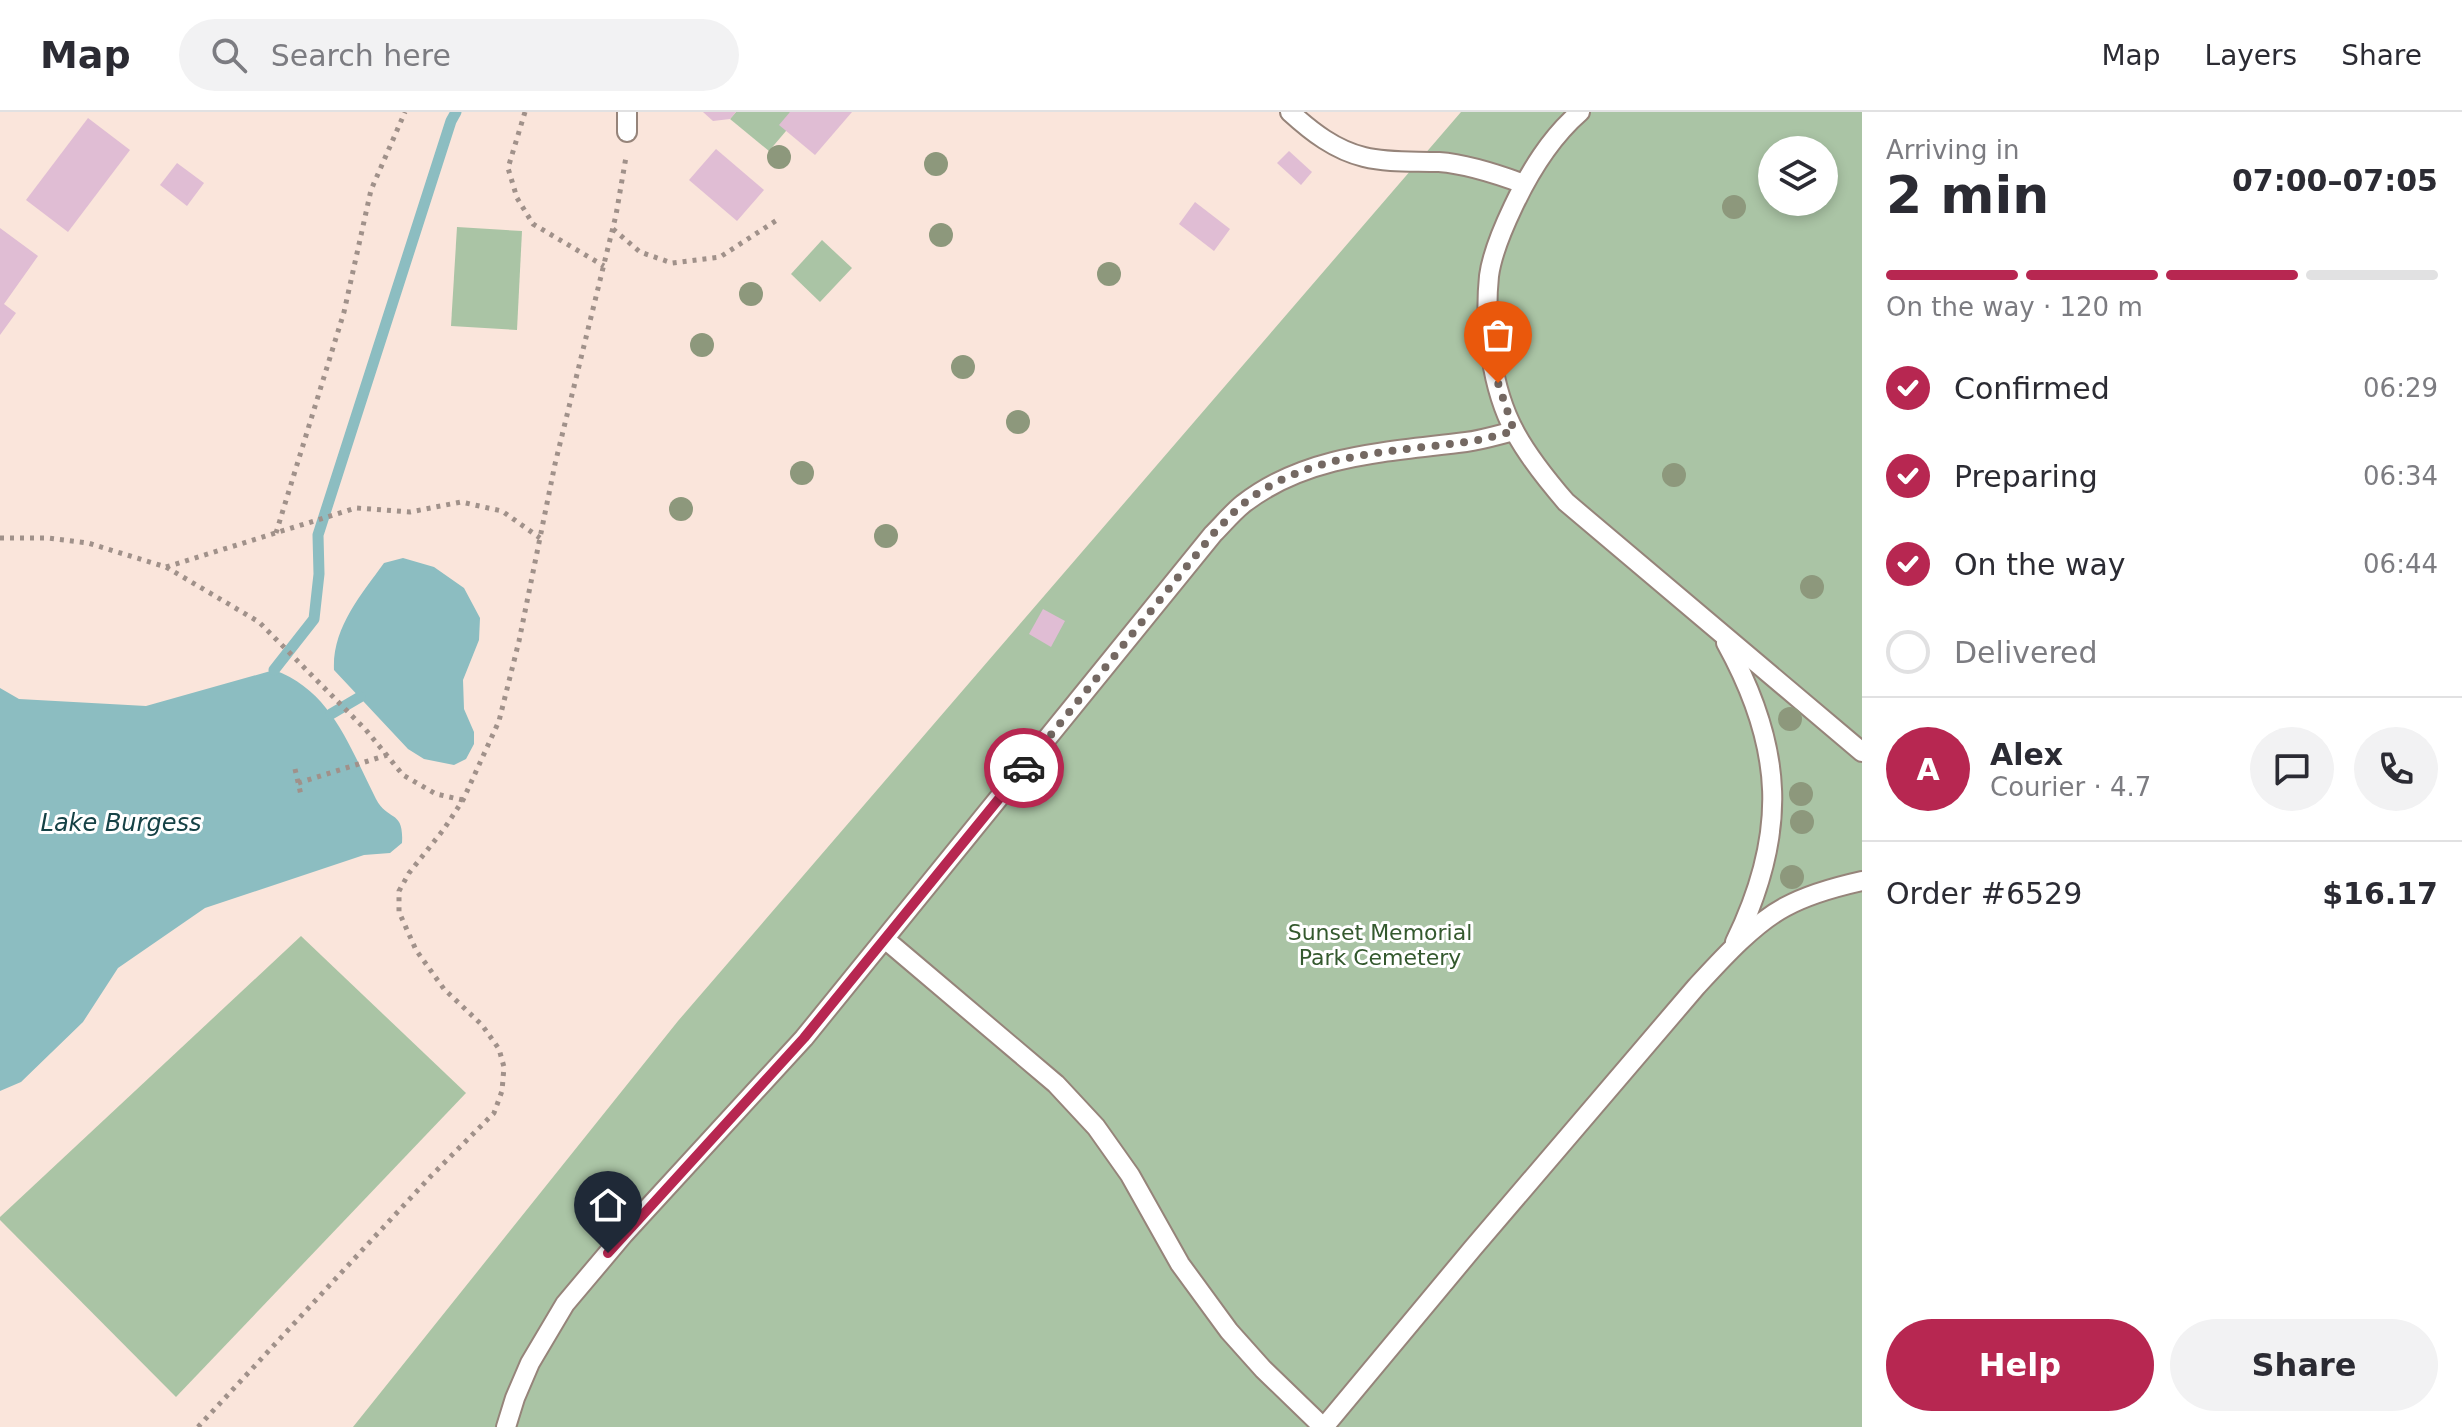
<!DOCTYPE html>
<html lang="en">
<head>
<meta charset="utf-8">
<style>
  :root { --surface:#fff; --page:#f2f2f3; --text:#2b2b33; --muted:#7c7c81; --line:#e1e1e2; --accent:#b72751 }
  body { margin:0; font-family:"DejaVu Sans",sans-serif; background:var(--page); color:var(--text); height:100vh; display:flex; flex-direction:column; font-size:30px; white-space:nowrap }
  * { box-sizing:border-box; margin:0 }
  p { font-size:26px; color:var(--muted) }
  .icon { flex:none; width:44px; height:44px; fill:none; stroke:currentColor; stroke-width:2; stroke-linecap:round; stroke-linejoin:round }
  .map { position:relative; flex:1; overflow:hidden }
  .sheet { display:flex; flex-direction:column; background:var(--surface); width:600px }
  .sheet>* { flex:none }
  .tools { position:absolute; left:1758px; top:24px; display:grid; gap:16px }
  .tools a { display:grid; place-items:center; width:80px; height:80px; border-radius:50%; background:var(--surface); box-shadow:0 4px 12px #0003; font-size:40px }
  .pin { position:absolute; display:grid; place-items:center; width:68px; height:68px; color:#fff; margin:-82px -34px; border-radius:50% 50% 50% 0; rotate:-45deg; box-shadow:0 0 8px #0007 }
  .pin .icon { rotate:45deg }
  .courier { position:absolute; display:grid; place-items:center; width:80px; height:80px; margin:-40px; border:6px solid #b72751; border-radius:50%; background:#fff; color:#222; box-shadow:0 2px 10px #0007 }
  .head em { font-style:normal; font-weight:700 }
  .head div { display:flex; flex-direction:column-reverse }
  .head { display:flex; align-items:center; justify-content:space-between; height:136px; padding:0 24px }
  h1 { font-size:52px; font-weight:700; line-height:60px }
  .bar { display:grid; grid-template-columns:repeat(4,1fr); gap:12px 8px; align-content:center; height:96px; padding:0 24px }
  .bar i { height:10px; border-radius:6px; background:var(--line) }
  .bar .on { background:var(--accent) }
  .bar p { grid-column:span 4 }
  .line { display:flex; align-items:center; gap:20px; padding:0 24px; border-top:2px solid var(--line) }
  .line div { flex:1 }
  .round { display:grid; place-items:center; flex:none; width:84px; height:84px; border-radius:42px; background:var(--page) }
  ol { padding:0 24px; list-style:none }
  li { display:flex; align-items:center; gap:24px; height:88px }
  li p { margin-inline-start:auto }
  li .icon { padding:8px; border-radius:50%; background:var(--accent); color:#fff; stroke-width:4 }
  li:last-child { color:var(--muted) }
  li i { width:44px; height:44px; border:4px solid var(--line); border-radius:50% }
  .primary-button { display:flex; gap:16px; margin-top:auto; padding:16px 24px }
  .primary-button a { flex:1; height:92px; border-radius:48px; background:var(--accent); color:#fff; font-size:32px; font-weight:700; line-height:92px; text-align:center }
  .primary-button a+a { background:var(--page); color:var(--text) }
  header { display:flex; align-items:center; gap:48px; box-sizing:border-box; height:112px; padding:0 40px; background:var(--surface); border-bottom:2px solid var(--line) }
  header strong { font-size:38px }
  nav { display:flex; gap:44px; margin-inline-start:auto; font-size:28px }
  .search { width:560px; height:72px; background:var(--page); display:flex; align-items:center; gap:20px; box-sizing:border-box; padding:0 28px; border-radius:44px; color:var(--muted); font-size:30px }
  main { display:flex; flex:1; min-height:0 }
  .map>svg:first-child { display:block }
  .green { fill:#aac4a5; fill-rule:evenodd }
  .water { fill:#8cbdc1 }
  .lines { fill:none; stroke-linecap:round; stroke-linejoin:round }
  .stream { stroke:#8cbdc1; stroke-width:11 }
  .building { fill:#e0bdd4 }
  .service-casing { stroke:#96847a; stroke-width:22 }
  .path { stroke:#a0918a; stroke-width:5; stroke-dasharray:4 6; stroke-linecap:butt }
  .service { stroke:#fff; stroke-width:18 }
  .tree { fill:#8d987c }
  .done { stroke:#746862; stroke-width:8; stroke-dasharray:0 14.4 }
  .route { stroke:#b72751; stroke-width:10 }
  .labels { text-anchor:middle; stroke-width:6; stroke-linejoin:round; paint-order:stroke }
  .park-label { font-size:22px; fill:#34592e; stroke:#fff }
  .water-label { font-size:24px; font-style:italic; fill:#154246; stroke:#fff }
</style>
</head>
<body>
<header>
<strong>Map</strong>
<div class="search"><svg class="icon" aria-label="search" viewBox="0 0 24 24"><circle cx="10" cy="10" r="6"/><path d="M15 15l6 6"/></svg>Search here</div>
<nav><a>Map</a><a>Layers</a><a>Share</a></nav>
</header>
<main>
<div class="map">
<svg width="1862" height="1315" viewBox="0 0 1862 1315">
  <rect width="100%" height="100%" fill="#fae5db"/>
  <!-- green -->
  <g class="green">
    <polygon points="736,0 790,0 786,19 769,39 730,7"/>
    <path d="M1461,0H1862V1315H353L678,909ZM1772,38H1824V90H1772Z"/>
    <polygon points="457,115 522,119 517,218 451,214"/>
    <polygon points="822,128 852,156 820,190 791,162"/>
    <polygon points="301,824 466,981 176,1285 0,1108 0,1105"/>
  </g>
  <!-- water -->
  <g class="water">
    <path d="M403,446L434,455L464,476L480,506L479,528L463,568L464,597L474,620V632L466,647L454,653L424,647L408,637L334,558C332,516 361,483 384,451Z"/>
    <path d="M274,558C332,579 350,636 376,687C388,710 404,697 402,731L390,741L364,743L205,796L118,856L83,910L21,970L0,979V576L19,587L146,594Z"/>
  </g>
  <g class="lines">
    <!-- stream -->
    <g class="stream">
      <polyline points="274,558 314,507 319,462 318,423 451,9 456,0"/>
      <polyline points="331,602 360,585"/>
    </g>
  </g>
  <!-- building -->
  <g class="building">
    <polygon points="703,0 736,0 730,7 713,9"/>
    <polygon points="790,0 852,0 815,43 779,13"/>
    <polygon points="88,6 130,38 68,120 26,88"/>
    <polygon points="716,37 764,78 737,109 689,68"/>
    <polygon points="1289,39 1312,60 1301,73 1277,51"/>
    <polygon points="177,51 204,71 187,94 160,73"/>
    <polygon points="1195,90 1230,117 1214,139 1179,112"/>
    <polygon points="0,116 38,144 4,192 16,201 0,223"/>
    <polygon points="1043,497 1065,509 1051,535 1029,522"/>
  </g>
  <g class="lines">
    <!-- service casing -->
    <g class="service-casing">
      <g id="service">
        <path d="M1290,0C1312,20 1335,38 1364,45C1388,51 1414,49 1439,50C1467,52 1497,62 1524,72"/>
        <path d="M1580,0C1550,26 1530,59 1513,95C1503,116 1492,141 1489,164C1484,213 1491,276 1515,320C1529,346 1547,368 1566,390L1862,640"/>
        <polyline points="627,20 627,0"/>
        <path d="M1726,531C1784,636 1788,721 1735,830"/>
        <polyline points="886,828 1056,972 1096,1015 1130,1063 1180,1152 1229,1219 1263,1257 1323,1315"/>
        <path d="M506,1315L515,1286L530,1251L565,1192L624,1122L804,926L1213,422C1223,412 1232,401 1243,392C1307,342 1389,340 1466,330C1482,328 1498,323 1514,319"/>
        <path d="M1324,1315L1473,1136L1696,875C1720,849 1753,812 1785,795C1809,782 1835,775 1862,769"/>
      </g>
    </g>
    <!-- path -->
    <g class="path">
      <polyline points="525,0 508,56 517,86 533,112 604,154"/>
      <polyline points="613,117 640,140 672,151 720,145 777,108"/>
      <polyline points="276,421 344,200 371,78 405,0"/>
      <polyline points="0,426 48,426 88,431 166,455 259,510 366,618 403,663 436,682 463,688"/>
      <polyline points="166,455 356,396 410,400 461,390 502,399 540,426"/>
      <polyline points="295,657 301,683"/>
      <polyline points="298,671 387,643"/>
      <polyline points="198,1315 431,1064 494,1001 502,979 504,955 499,937 482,913 444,877 416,838 399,800 399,779 409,761 444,717 463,688 499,609 519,529 555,352 616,103 626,45"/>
    </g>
    <!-- service -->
    <use href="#service" class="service"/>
  </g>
  <!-- trees -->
  <g class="tree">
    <circle cx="779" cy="45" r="12"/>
    <circle cx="936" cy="52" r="12"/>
    <circle cx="1734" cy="95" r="12"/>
    <circle cx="941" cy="123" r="12"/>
    <circle cx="1109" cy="162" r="12"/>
    <circle cx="751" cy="182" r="12"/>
    <circle cx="702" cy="233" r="12"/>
    <circle cx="963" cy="255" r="12"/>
    <circle cx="1018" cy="310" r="12"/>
    <circle cx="802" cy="361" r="12"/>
    <circle cx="1674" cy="363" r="12"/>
    <circle cx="681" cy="397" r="12"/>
    <circle cx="886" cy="424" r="12"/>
    <circle cx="1812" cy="475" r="12"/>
    <circle cx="1790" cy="607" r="12"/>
    <circle cx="1801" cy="682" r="12"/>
    <circle cx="1802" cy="710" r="12"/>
    <circle cx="1792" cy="765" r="12"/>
  </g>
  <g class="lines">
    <!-- done -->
    <path class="done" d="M1024,656L1213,422C1223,412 1232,401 1243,392C1307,341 1390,340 1466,330C1482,328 1498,323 1514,319L1498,271"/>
    <!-- route -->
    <polyline class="route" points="608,1141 804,926 1024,656"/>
  </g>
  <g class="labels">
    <!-- park labels -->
    <g class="park-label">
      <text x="1380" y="828">Sunset Memorial<tspan x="1380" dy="25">Park Cemetery</tspan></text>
    </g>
    <!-- water labels -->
    <g class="water-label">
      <text x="121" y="719">Lake Burgess</text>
    </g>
  </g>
</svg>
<div class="tools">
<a><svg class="icon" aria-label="layers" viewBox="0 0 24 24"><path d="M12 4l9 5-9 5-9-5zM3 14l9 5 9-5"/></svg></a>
</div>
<div class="pin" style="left:1498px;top:271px;background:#ea580c"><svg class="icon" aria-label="bag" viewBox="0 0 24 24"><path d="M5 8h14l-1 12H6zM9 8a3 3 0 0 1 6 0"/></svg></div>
<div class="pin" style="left:608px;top:1141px;background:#1f2937"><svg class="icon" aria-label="home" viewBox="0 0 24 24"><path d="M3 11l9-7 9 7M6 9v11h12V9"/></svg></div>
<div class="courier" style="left:1024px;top:656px"><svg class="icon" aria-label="car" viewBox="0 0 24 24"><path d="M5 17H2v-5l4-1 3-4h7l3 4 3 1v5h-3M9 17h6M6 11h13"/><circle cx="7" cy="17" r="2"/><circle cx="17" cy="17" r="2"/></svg></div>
</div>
<section class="sheet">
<div class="head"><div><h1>2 min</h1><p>Arriving in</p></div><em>07:00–07:05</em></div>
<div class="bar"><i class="on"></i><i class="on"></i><i class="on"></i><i></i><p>On the way · 120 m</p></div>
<ol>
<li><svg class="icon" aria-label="check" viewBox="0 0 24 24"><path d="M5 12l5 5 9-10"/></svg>Confirmed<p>06:29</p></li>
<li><svg class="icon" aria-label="check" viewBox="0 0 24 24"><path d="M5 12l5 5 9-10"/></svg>Preparing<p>06:34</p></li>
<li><svg class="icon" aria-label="check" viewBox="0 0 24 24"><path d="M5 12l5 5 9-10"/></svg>On the way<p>06:44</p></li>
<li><i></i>Delivered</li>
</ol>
<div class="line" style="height:144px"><b class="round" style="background:var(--accent);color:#fff">A</b><div><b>Alex</b><p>Courier · 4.7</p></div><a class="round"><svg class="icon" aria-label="chat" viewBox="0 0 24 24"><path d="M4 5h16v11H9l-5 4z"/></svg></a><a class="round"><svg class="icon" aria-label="phone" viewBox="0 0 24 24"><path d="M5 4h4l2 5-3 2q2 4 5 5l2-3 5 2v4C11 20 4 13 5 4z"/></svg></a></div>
<div class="line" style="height:104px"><div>Order #6529</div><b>$16.17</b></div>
<div class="primary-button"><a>Help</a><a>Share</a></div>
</section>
</main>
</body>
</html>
